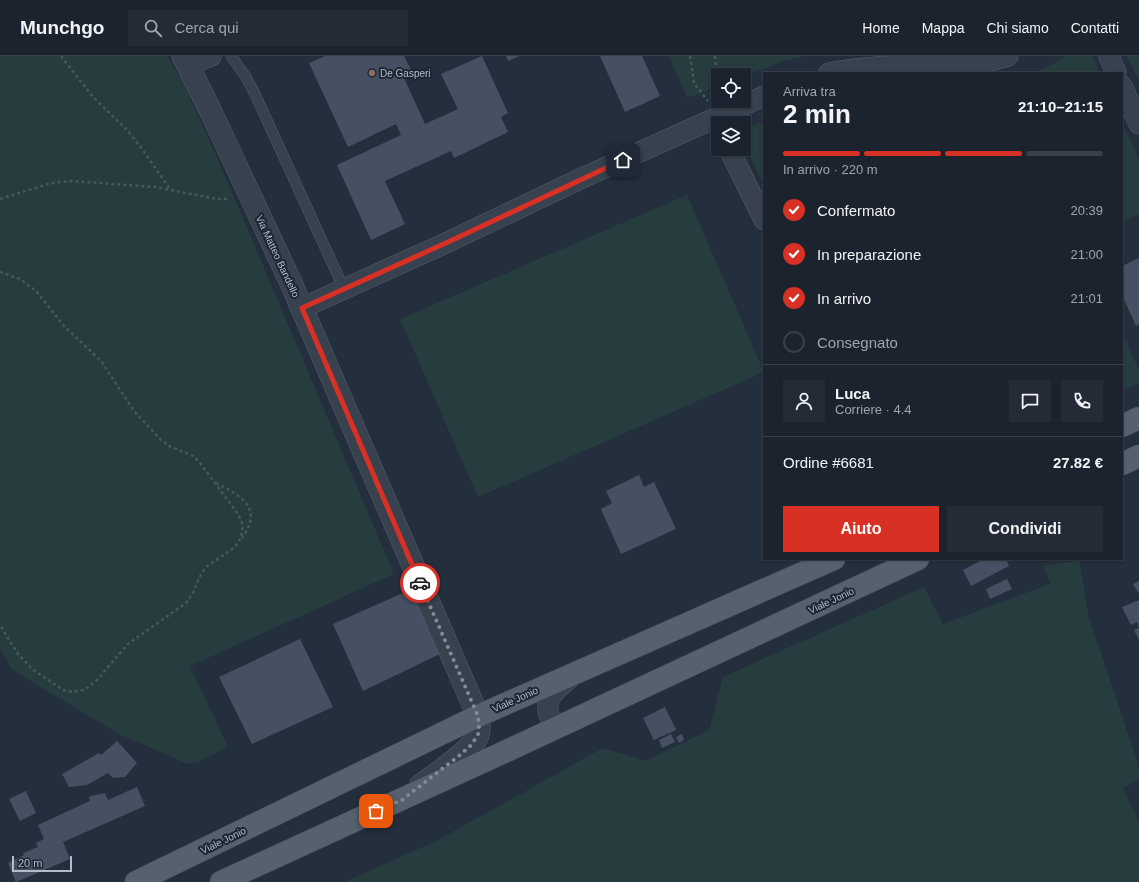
<!DOCTYPE html>
<html lang="it">
<head>
<meta charset="utf-8">
<style>
  :root { --surface:#1b232e; --page:#242b36; --text:#f1f3f6; --muted:#a0a4aa; --line:#39404a; --accent:#d93025 }
  body { margin:0; font-family:Arial,sans-serif; background:var(--page); color:var(--text); height:100vh; display:flex; flex-direction:column; font-size:15px; white-space:nowrap }
  * { box-sizing:border-box; margin:0 }
  p { font-size:13px; color:var(--muted) }
  .icon { flex:none; width:22px; height:22px; fill:none; stroke:currentColor; stroke-width:2; stroke-linecap:round; stroke-linejoin:round }
  .map { position:relative; flex:1; overflow:hidden }
  .sheet { position:absolute; left:763px; top:16px; width:360px; height:488px; display:flex; flex-direction:column; background:var(--surface); border-radius:0px; box-shadow:0 1px 3px #0004,0 0 0 1px var(--line) }
  .sheet>* { flex:none }
  .fabs { position:absolute; left:711px; top:12px; display:grid; gap:8px }
  .fabs a { display:grid; place-items:center; width:40px; height:40px; border-radius:0px; background:var(--surface); box-shadow:0 1px 3px #0004,0 0 0 1px var(--line); font-size:20px }
  .scale { position:absolute; left:12px; bottom:10px; width:60px; box-sizing:border-box; padding-left:4px; border:2px solid #b4bcc9; border-top:0; font-size:11px; line-height:14px; white-space:nowrap; color:#b4bcc9; -webkit-text-stroke:3px #1d2633; paint-order:stroke }
  .pin { position:absolute; display:grid; place-items:center; width:34px; height:34px; color:#fff; margin:-17px; border-radius:8px; box-shadow:0 2px 6px #0006 }
  .courier { position:absolute; display:grid; place-items:center; width:40px; height:40px; margin:-20px; border:3px solid #d93025; border-radius:50%; background:#fff; color:#222; box-shadow:0 1px 5px #0007 }
  .summary em { font-style:normal; font-weight:600 }
  .summary div { display:flex; flex-direction:column-reverse }
  .summary { display:flex; align-items:center; justify-content:space-between; height:68px; padding:0 20px }
  h1 { font-size:26px; font-weight:600; line-height:30px }
  .bar { display:grid; grid-template-columns:repeat(4,1fr); gap:6px 4px; align-content:center; height:48px; padding:0 20px }
  .bar i { height:5px; border-radius:3px; background:var(--line) }
  .bar .selected { background:var(--accent) }
  .bar p { grid-column:span 4 }
  .line { display:flex; align-items:center; gap:10px; padding:0 20px; border-top:1px solid var(--line) }
  .line div { flex:1 }
  .round { display:grid; place-items:center; flex:none; width:42px; height:42px; border-radius:0px; background:var(--page) }
  ol { padding:0 20px; list-style:none }
  li { display:flex; align-items:center; gap:12px; height:44px }
  li p { margin-inline-start:auto }
  li .icon { padding:4px; border-radius:50%; background:var(--accent); color:#fff; stroke-width:4 }
  li:last-child { color:var(--muted) }
  li i { width:22px; height:22px; border:2px solid var(--line); border-radius:50% }
  .button { display:flex; gap:8px; margin-top:auto; padding:8px 20px }
  .button a { flex:1; height:46px; border-radius:0px; background:var(--accent); color:#fff; font-size:16px; font-weight:600; line-height:46px; text-align:center }
  .button a+a { background:var(--page); color:var(--text) }
  header { display:flex; align-items:center; gap:24px; box-sizing:border-box; height:56px; padding:0 20px; background:var(--surface); border-bottom:1px solid var(--line) }
  header strong { font-size:19px }
  nav { display:flex; gap:22px; margin-inline-start:auto; font-size:14px }
  .search { width:280px; height:36px; background:var(--page); display:flex; align-items:center; gap:10px; box-sizing:border-box; padding:0 14px; border-radius:0px; color:var(--muted); font-size:15px }
  .map>svg:first-child { display:block }
  .green { fill:#263c3f }
  .building { fill:#455162 }
  .lines { fill:none; stroke-linecap:round; stroke-linejoin:round }
  .service-casing { stroke:#565f6c; stroke-width:11 }
  .minor-casing { stroke:#565f6c; stroke-width:21 }
  .tertiary-casing { stroke:#565f6c; stroke-width:23 }
  .primary-casing { stroke:#414a57; stroke-width:23 }
  .path { stroke:#44595c; stroke-width:2.5; stroke-dasharray:3 3; stroke-linecap:butt }
  .service { stroke:#38414e; stroke-width:10 }
  .minor { stroke:#38414e; stroke-width:20 }
  .tertiary { stroke:#38414e; stroke-width:22 }
  .primary { stroke:#56606e; stroke-width:22 }
  .done { stroke:#828b98; stroke-width:4; stroke-dasharray:0 7.2 }
  .route { stroke:#d93025; stroke-width:5 }
  .education-dot { fill:#8d6e63; stroke:#1d2633; stroke-width:1.5 }
  .labels { text-anchor:middle; stroke-width:4; stroke-linejoin:round; paint-order:stroke }
  .poi-label { font-size:10px; fill:#b4bcc9; stroke:#1d2633; text-anchor:start }
  .street-label { font-size:10px; fill:#b4bcc9; stroke:#1d2633 }
</style>
</head>
<body>
<header>
<strong>Munchgo</strong>
<div class="search"><svg class="icon" aria-label="search" viewBox="0 0 24 24"><circle cx="10" cy="10" r="6"/><path d="M15 15l6 6"/></svg>Cerca qui</div>
<nav><a>Home</a><a>Mappa</a><a>Chi siamo</a><a>Contatti</a></nav>
</header>
<div class="map">
<svg width="1139" height="826" viewBox="0 0 1139 826">
  <rect width="100%" height="100%" fill="#242f3e"/>
  <!-- green -->
  <g class="green">
    <polygon points="0,0 167,0 184,29 220,108 394,518 190,610 228,691 200,705 188,708 121,679 11,613 0,592"/>
    <polygon points="669,0 806,0 786,4 744,20 744,19 718,19 718,30 687,42"/>
    <polygon points="1066,0 1092,0 1100,17 1032,17 1046,12"/>
    <polygon points="1127,0 1139,0 1139,25"/>
    <polygon points="764,65 764,130 744,87 744,73"/>
    <polygon points="1122,66 1139,104 1139,158 1122,166"/>
    <polygon points="687,139 764,316 478,441 400,263"/>
    <polygon points="1122,277 1139,314 1139,327 1122,335"/>
    <polygon points="1079,504 1089,562 1139,710 1139,724 1123,732 1139,765 1139,826 344,826 436,785 603,692 646,705 709,674 723,621 924,531 943,568 1050,528 1043,510"/>
  </g>
  <!-- building -->
  <g class="building">
    <polygon points="325,0 404,0 413,18 404,22 425,68 458,53 441,18 482,0 508,57 501,61 508,76 454,102 451,95 385,125 405,168 371,184 337,109 401,79 396,68 348,91 309,7"/>
    <polygon points="506,0 519,0 508,5"/>
    <polygon points="600,0 642,0 660,40 625,56"/>
    <polygon points="1139,202 1139,268 1136,270 1122,239 1122,210"/>
    <polygon points="639,419 644,431 654,426 676,473 621,498 601,453 612,447 606,435"/>
    <polygon points="984,503 1006,503 1009,510 971,530 963,514"/>
    <polygon points="1007,523 1012,533 990,543 986,533"/>
    <polygon points="1139,525 1139,538 1133,528"/>
    <polygon points="412,533 442,597 363,635 333,568"/>
    <polygon points="1139,544 1139,584 1134,574 1139,572 1137,566 1131,569 1122,551"/>
    <polygon points="300,583 333,651 252,688 219,621"/>
    <polygon points="665,651 676,674 654,684 643,662"/>
    <polygon points="671,678 675,686 662,692 659,684"/>
    <polygon points="682,678 684,684 679,687 676,681"/>
    <polygon points="117,685 137,707 125,721 113,722 108,717 87,729 69,731 62,718 99,697 101,699"/>
    <polygon points="137,731 145,750 63,786 70,803 16,826 8,807 24,799 23,797 38,791 36,787 44,783 38,769 90,745 89,741 91,740 105,737 108,744"/>
    <polygon points="26,735 36,757 20,765 9,743"/>
  </g>
  <g class="lines">
    <!-- service casing -->
    <g class="service-casing">
      <polyline id="service" points="231,0 246,21 255,38 344,233"/>
    </g>
    <!-- minor casing -->
    <g class="minor-casing">
      <g id="minor">
        <polyline points="1109,0 1116,17"/>
        <polyline points="188,9 211,0"/>
        <path d="M829,17C855,12 883,10 909,9C942,9 976,11 1008,0"/>
        <polyline points="1122,30 1139,68"/>
        <polyline points="729,93 764,164"/>
        <polyline points="302,252 448,186 582,122 764,40"/>
        <path d="M555,672C540,645 549,639 571,621"/>
      </g>
    </g>
    <!-- tertiary casing -->
    <g class="tertiary-casing">
      <path id="tertiary" d="M183,0L211,56L291,227L478,660C479,666 480,673 478,679C473,694 434,719 420,730"/>
    </g>
    <!-- primary casing -->
    <g class="primary-casing">
      <g id="primary">
        <polyline points="1122,370 1139,362"/>
        <polyline points="1122,408 1139,400"/>
        <polyline points="136,826 478,660 834,503"/>
        <polyline points="221,826 513,692 918,503"/>
      </g>
    </g>
    <!-- path -->
    <g class="path">
      <polyline points="61,0 93,41 127,74 140,90 170,133"/>
      <polyline points="690,0 694,27 708,45"/>
      <polyline points="715,0 716,13 718,19"/>
      <polyline points="0,143 51,127 71,125 155,131 217,143 229,143"/>
      <polyline points="0,216 20,223 36,235 64,270 101,305 134,355 161,384 169,390 193,400 200,407 238,458 243,469 241,482 235,491 205,512 199,522 193,537 186,547 128,588 96,625 84,634 72,636 63,634 32,613 18,598 0,569"/>
      <path d="M216,427C241,440 264,452 242,482"/>
    </g>
    <!-- service -->
    <use href="#service" class="service"/>
    <!-- minor -->
    <use href="#minor" class="minor"/>
    <!-- tertiary -->
    <use href="#tertiary" class="tertiary"/>
    <!-- primary -->
    <use href="#primary" class="primary"/>
  </g>
  <g class="lines">
    <!-- done -->
    <polyline class="done" points="376,755 402,744 460,699 471,689 478,679 479,670 478,660 420,527"/>
    <!-- route -->
    <polyline class="route" points="420,527 302,252 448,186 623,104"/>
  </g>
  <!-- markers -->
  <circle class="education-dot" cx="372" cy="17" r="4"/>
  <g class="labels">
    <!-- poi labels -->
    <g class="poi-label">
      <text x="380" y="21">De Gasperi</text>
    </g>
    <!-- street labels -->
    <g class="street-label">
      <text transform="translate(278 200) rotate(65)" y="4">Via Matteo Bandello</text>
      <text transform="translate(831 544) rotate(-25)" y="4">Viale Jonio</text>
      <text transform="translate(515 643) rotate(-24)" y="4">Viale Jonio</text>
      <text transform="translate(223 784) rotate(-26)" y="4">Viale Jonio</text>
    </g>
  </g>
</svg>
<div class="fabs">
<a><svg class="icon" aria-label="locate" viewBox="0 0 24 24"><circle cx="12" cy="12" r="6"/><path d="M12 2v4M12 18v4M2 12h4M18 12h4"/></svg></a>
<a><svg class="icon" aria-label="layers" viewBox="0 0 24 24"><path d="M12 4l9 5-9 5-9-5zM3 14l9 5 9-5"/></svg></a>
</div>
<div class="scale">20 m</div>
<div class="pin" style="left:376px;top:755px;background:#ea580c"><svg class="icon" aria-label="bag" viewBox="0 0 24 24"><path d="M5 8h14l-1 12H6zM9 8a3 3 0 0 1 6 0"/></svg></div>
<div class="pin" style="left:623px;top:104px;background:#1f2937"><svg class="icon" aria-label="home" viewBox="0 0 24 24"><path d="M3 11l9-7 9 7M6 9v11h12V9"/></svg></div>
<div class="courier" style="left:420px;top:527px"><svg class="icon" aria-label="car" viewBox="0 0 24 24"><path d="M5 17H2v-5l4-1 3-4h7l3 4 3 1v5h-3M9 17h6M6 11h13"/><circle cx="7" cy="17" r="2"/><circle cx="17" cy="17" r="2"/></svg></div>
<section class="sheet">
<div class="summary"><div><h1>2 min</h1><p>Arriva tra</p></div><em>21:10–21:15</em></div>
<div class="bar"><i class="selected"></i><i class="selected"></i><i class="selected"></i><i></i><p>In arrivo · 220 m</p></div>
<ol>
<li><svg class="icon" aria-label="check" viewBox="0 0 24 24"><path d="M5 12l5 5 9-10"/></svg>Confermato<p>20:39</p></li>
<li><svg class="icon" aria-label="check" viewBox="0 0 24 24"><path d="M5 12l5 5 9-10"/></svg>In preparazione<p>21:00</p></li>
<li><svg class="icon" aria-label="check" viewBox="0 0 24 24"><path d="M5 12l5 5 9-10"/></svg>In arrivo<p>21:01</p></li>
<li><i></i>Consegnato</li>
</ol>
<div class="line" style="height:72px"><a class="round"><svg class="icon" aria-label="person" viewBox="0 0 24 24"><circle cx="12" cy="8" r="4"/><path d="M4 21q1-7 8-7t8 7"/></svg></a><div><b>Luca</b><p>Corriere · 4.4</p></div><a class="round"><svg class="icon" aria-label="chat" viewBox="0 0 24 24"><path d="M4 5h16v11H9l-5 4z"/></svg></a><a class="round"><svg class="icon" aria-label="phone" viewBox="0 0 24 24"><path d="M5 4h4l2 5-3 2q2 4 5 5l2-3 5 2v4C11 20 4 13 5 4z"/></svg></a></div>
<div class="line" style="height:52px"><div>Ordine #6681</div><b>27.82 €</b></div>
<div class="button"><a>Aiuto</a><a>Condividi</a></div>
</section>
</div>
</body>
</html>
